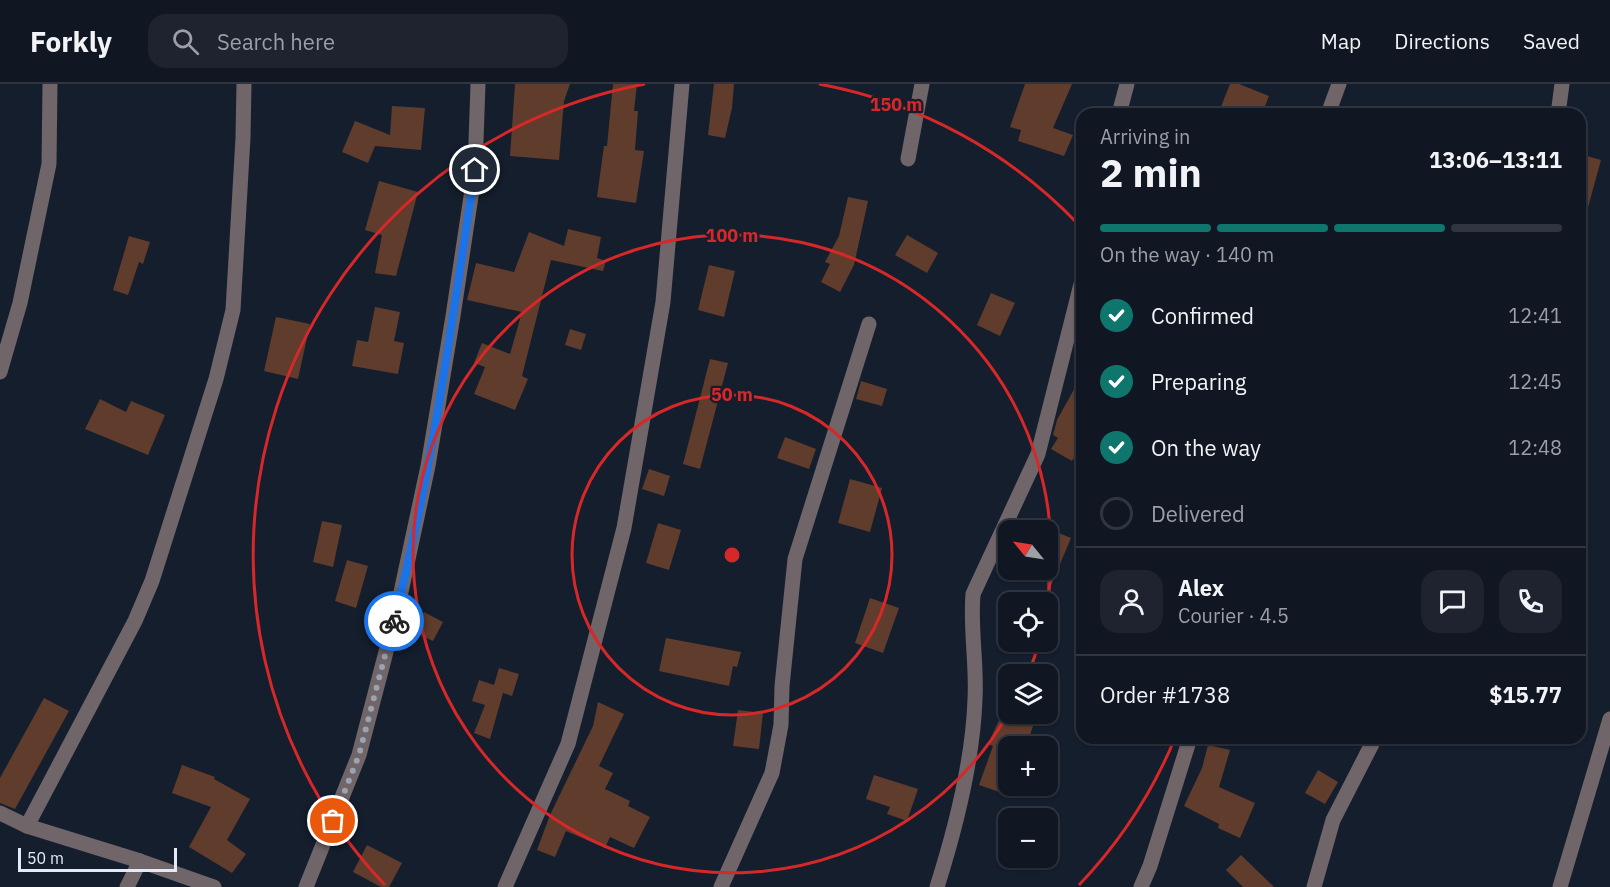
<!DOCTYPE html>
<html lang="en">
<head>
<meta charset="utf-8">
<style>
  :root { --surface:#101622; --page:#1e232f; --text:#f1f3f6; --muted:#9c9fa5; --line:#303540; --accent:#0f766e }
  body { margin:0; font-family:"IBM Plex Sans",sans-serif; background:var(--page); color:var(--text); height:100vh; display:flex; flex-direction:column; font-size:22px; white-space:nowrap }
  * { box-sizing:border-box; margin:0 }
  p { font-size:20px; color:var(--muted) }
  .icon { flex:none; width:33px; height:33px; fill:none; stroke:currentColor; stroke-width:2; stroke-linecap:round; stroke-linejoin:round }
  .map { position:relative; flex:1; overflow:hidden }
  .panel { position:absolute; left:1076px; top:24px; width:510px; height:636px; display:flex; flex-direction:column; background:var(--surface); border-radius:18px; box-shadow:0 2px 4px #0004,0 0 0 2px var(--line) }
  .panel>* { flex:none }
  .needle { width:39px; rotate:300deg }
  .buttons { position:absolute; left:998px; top:436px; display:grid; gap:12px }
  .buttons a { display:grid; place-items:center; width:60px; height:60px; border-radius:12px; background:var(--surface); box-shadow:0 2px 4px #0004,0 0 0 2px var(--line); font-size:30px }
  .scale { position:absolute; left:18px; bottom:15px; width:159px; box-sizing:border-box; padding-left:6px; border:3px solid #e5ebf6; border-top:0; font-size:16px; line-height:21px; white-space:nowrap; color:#e5ebf6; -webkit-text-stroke:4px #151e2d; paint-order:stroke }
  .pin { position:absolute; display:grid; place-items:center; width:51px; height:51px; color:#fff; margin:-26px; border:3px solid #fff; border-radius:50%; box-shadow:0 2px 6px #0007 }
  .courier { position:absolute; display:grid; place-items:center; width:60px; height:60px; margin:-30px; border:4px solid #1a73e8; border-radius:50%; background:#fff; color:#222; box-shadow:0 2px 8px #0007 }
  .summary em { font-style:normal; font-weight:700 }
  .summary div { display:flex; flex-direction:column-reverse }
  .summary { display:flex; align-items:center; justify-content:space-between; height:102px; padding:0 24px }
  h1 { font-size:39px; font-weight:700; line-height:45px }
  .bar { display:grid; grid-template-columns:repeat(4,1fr); gap:9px 6px; align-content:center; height:72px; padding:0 24px }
  .bar i { height:8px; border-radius:4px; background:var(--line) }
  .bar .selected { background:var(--accent) }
  .bar p { grid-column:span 4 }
  .line { display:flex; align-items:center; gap:15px; padding:0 24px; border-top:2px solid var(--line) }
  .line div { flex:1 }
  .round { display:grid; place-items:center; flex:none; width:63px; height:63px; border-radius:18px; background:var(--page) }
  ol { padding:0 24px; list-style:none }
  li { display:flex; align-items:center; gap:18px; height:66px }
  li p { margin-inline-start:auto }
  li .icon { padding:6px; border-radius:50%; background:var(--accent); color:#fff; stroke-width:4 }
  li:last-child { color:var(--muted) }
  li i { width:33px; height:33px; border:3px solid var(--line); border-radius:50% }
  header { display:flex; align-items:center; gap:36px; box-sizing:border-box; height:84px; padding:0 30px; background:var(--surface); border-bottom:2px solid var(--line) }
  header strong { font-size:28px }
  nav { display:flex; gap:33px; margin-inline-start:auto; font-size:21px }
  .search { width:420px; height:54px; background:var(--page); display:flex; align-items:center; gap:15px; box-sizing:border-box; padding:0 21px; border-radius:18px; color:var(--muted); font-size:22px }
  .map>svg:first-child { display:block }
  .building { fill:#5f3c2b }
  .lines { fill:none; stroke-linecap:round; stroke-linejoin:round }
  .minor { stroke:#706569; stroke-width:15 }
  .done { stroke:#9ca3b0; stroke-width:6; stroke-dasharray:0 10.8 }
  .route { stroke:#1a73e8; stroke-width:8 }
  .ring { fill:none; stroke:#d62828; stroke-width:3 }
  .centre { fill:#d62828; stroke:#151e2d; stroke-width:3 }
  .ring-label { font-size:18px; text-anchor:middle; font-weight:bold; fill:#d62828; stroke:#151e2d; stroke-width:4.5; stroke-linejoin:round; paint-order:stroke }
</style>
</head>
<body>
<header>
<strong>Forkly</strong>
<div class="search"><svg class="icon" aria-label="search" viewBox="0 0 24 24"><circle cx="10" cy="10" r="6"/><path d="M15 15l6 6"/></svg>Search here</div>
<nav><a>Map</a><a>Directions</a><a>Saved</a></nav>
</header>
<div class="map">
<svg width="1610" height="803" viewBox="0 0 1610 803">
  <rect width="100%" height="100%" fill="#151e2d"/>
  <!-- building -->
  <g class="building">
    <polygon points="515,0 570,0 564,17 559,76 510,72"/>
    <polygon points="613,0 637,0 634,27 638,27 635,66 644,67 636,119 597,113 604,62 607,62"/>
    <polygon points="714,0 734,0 732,24 725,54 708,51"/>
    <polygon points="1025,0 1072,0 1053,44 1073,51 1064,72 1018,57 1021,46 1010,43"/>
    <polygon points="1230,0 1239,0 1269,12 1262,30 1218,30"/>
    <polygon points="392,22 425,24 421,66 375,62 368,79 342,68 355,37 390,51"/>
    <polygon points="1580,70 1601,76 1585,134 1580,134"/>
    <polygon points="379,97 418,108 396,192 375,189 382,151 365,146"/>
    <polygon points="848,113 868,117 854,181 840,208 821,198 830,180 825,178 839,152"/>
    <polygon points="568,145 601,153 597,174 606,177 603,187 551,176 522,292 528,295 515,326 474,310 485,283 474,279 482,259 510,270 522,228 467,216 476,179 514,188 529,148 564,162"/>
    <polygon points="907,151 938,169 927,189 895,171"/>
    <polygon points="129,152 150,158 143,180 139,178 128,211 113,206"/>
    <polygon points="709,181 735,187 724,233 698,226"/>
    <polygon points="991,209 1015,219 1000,252 977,241"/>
    <polygon points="375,223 400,228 394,257 404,259 398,290 352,282 357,256 368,258"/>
    <polygon points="276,233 310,240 298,295 264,287"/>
    <polygon points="570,245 586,250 581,266 565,261"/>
    <polygon points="710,275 728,279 700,385 683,380"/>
    <polygon points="1082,291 1082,361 1072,377 1051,365 1058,354 1053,351 1057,336"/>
    <polygon points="861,297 887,305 882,322 856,315"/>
    <polygon points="100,315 126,328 131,317 165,331 148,371 85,345"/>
    <polygon points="785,353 816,365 809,385 777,374"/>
    <polygon points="649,385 670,392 664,412 642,405"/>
    <polygon points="850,395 882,404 870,448 838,439"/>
    <polygon points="322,437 342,441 333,483 313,478"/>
    <polygon points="658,439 681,446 669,486 646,479"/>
    <polygon points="1047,444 1071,454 1047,511"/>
    <polygon points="347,476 368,482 356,524 335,517"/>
    <polygon points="870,514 899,524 883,569 855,559"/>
    <polygon points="424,528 443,538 433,557 414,548"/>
    <polygon points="666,554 741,568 737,583 733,582 729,602 659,587"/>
    <polygon points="499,584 519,590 512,612 503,609 490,655 474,649 485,621 472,617 479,596 494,601"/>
    <polygon points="44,614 69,627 15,725 0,719 0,694"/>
    <polygon points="598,618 624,630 599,682 613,689 605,705 630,717 628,722 650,733 634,764 610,753 605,764 566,747 555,773 537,766 550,731 593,642"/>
    <polygon points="738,626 763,629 759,665 733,662"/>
    <polygon points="1006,627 1008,630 1037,630 1026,663 1008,663 1008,711 979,701 993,662 988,660 1002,630 1005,630"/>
    <polygon points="1208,661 1230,666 1219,703 1255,719 1240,754 1218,744 1219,740 1184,722 1202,684"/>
    <polygon points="182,681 215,693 214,695 250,715 227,756 246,770 232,789 189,763 211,723 172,709"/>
    <polygon points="1318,686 1338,698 1325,720 1305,709"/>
    <polygon points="874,691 918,705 907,737 887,730 890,723 866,715"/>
    <polygon points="367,761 402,779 389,803 381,803 353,788"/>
    <polygon points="1241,771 1274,803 1243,803 1226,786"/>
  </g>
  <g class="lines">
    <!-- minor -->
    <g class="minor">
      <polyline points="1119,30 1127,0"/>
      <polyline points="1328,30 1339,0"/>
      <polyline points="1558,30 1562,0"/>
      <polyline points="908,75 922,0"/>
      <polyline points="0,288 20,219 49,80 50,0"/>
      <polyline points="0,729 27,742 140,777 214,803"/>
      <polyline points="27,742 135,537 152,497 216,295 233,226 243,54 244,0"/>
      <polyline points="127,803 140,777"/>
      <polyline points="306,803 359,671 398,522 428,382 453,232 475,86 478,0"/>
      <polyline points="505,803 568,660 624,444 663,218 682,0"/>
      <polyline points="721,803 772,689 781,641 782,602 795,475 869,240"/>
      <path d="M937,803C956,743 973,677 975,615C977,580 970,545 973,510L1038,370L1082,196"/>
      <polyline points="1141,803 1150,782 1190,654"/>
      <polyline points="1314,803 1333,736 1375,654"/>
      <polyline points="1560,803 1610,635"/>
    </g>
  </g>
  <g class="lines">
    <!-- done -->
    <polyline class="done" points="333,737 359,671 394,537"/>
    <!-- route -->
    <path class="route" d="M394,537C432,389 452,237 475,86"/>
  </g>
  <!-- distance rings -->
  <g class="ring">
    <circle cx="732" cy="471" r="160"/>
    <path d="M1039 559A319 319 0 0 1 1028 590M1008 630A319 319 0 1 1 1047 521"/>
    <path d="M1175 654A479 479 0 0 1 1079 801M385 801A479 479 0 0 1 645 0M819 0A479 479 0 0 1 1079 141"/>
  </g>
  <circle cx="732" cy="471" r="9" class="centre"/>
  <g class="ring-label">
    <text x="896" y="27">150 m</text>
    <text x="732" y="158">100 m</text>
    <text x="732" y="317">50 m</text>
  </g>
</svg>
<div class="buttons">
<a><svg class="needle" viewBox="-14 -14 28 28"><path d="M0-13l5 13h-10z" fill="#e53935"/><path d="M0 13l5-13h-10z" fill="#9c9fa5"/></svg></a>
<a><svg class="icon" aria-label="locate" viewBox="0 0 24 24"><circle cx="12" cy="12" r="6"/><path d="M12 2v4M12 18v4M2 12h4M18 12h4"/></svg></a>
<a><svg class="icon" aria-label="layers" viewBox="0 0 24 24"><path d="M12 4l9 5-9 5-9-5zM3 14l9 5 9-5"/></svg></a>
<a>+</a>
<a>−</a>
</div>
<div class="scale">50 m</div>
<div class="pin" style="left:333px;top:737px;background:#ea580c"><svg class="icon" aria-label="bag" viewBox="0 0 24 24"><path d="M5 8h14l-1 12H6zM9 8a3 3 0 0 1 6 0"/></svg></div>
<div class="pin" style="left:475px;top:86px;background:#1f2937"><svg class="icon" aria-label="home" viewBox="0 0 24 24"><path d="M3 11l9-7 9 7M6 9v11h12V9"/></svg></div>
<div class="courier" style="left:394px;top:537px"><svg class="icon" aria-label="bike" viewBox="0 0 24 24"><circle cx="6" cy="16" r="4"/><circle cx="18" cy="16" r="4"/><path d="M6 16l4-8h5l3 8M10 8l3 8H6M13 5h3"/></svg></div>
<section class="panel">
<div class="summary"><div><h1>2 min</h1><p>Arriving in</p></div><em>13:06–13:11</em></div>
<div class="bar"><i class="selected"></i><i class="selected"></i><i class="selected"></i><i></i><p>On the way · 140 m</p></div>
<ol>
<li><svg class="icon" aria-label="check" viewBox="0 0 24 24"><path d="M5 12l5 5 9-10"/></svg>Confirmed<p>12:41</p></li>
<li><svg class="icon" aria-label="check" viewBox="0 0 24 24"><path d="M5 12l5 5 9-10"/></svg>Preparing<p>12:45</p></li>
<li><svg class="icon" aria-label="check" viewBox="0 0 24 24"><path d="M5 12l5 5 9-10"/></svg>On the way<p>12:48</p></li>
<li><i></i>Delivered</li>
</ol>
<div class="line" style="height:108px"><a class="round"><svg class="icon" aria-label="person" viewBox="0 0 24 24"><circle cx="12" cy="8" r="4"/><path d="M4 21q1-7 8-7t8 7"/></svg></a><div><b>Alex</b><p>Courier · 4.5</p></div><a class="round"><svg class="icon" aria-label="chat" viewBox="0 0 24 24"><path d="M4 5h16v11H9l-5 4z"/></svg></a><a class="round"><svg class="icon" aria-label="phone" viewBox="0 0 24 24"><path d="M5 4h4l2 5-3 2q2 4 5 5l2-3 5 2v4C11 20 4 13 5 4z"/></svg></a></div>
<div class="line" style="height:78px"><div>Order #1738</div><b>$15.77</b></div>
</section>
</div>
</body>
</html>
